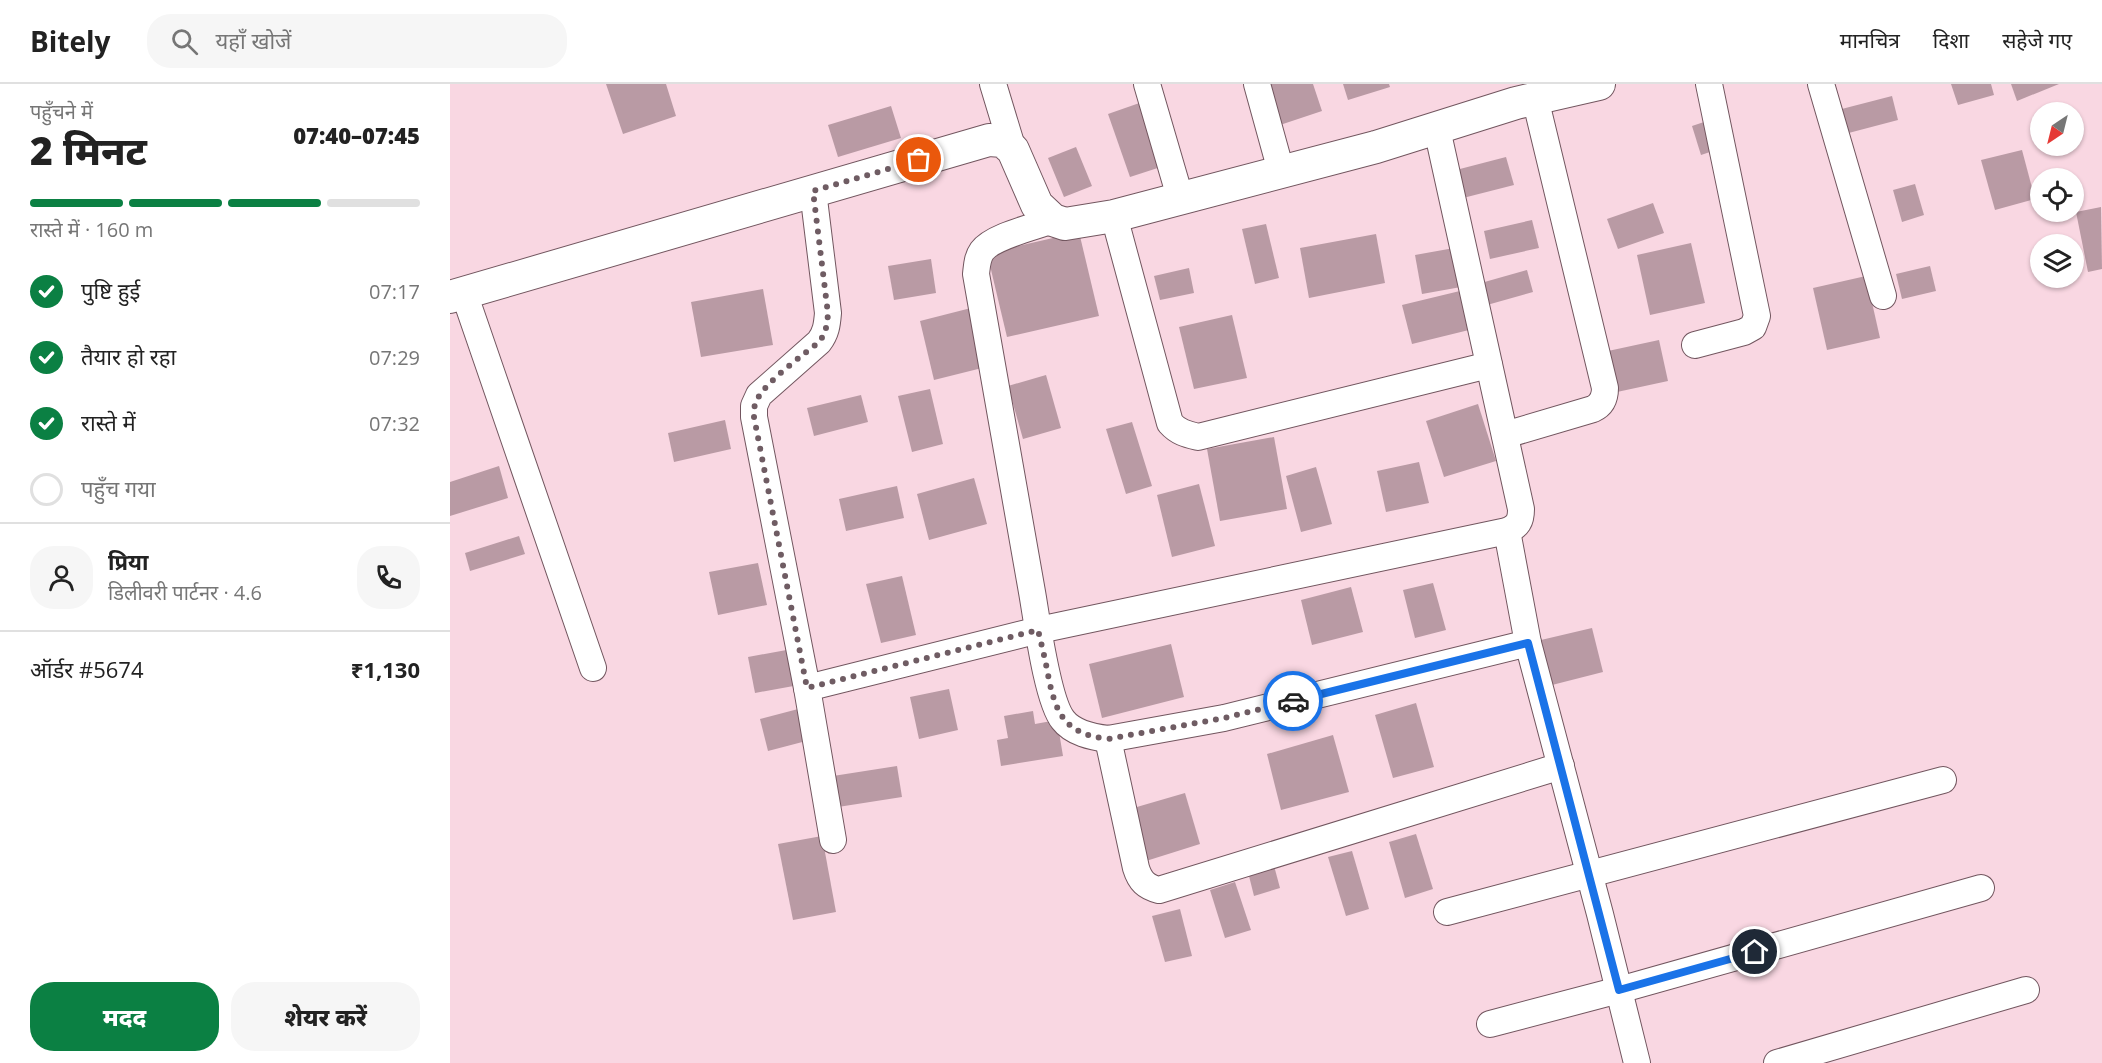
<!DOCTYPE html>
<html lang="hi">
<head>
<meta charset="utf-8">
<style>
  :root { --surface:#fff; --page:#f6f6f6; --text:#222; --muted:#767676; --line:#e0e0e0; --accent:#0b8043 }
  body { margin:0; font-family:"Open Sans","Noto Sans Devanagari",sans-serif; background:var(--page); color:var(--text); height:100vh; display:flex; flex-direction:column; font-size:22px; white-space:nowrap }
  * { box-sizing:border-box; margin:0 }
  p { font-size:20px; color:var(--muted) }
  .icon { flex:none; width:33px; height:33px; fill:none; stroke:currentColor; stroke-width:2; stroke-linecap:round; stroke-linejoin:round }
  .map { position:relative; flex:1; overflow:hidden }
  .drawer { display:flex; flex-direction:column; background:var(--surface); width:450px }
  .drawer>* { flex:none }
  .needle { width:39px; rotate:215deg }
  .fabs { position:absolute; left:1580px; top:18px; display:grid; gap:12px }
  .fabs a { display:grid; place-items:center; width:54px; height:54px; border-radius:50%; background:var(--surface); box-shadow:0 2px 4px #0004; font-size:30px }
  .pin { position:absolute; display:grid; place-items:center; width:51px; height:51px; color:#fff; margin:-26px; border:3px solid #fff; border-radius:50%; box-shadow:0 2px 6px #0007 }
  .courier { position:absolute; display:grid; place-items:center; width:60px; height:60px; margin:-30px; border:4px solid #1a73e8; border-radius:50%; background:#fff; color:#222; box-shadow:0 2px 8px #0007 }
  .summary em { font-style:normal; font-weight:800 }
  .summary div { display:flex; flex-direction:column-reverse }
  .summary { display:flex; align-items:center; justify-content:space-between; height:102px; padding:0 30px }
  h1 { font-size:39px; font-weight:800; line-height:45px }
  .bar { display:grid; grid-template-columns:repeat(4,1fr); gap:9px 6px; align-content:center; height:72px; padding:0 30px }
  .bar i { height:8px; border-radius:4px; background:var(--line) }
  .bar .active { background:var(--accent) }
  .bar p { grid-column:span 4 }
  .line { display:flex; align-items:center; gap:15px; padding:0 30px; border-top:2px solid var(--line) }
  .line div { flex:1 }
  .round { display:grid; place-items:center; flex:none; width:63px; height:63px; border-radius:24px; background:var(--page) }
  ol { padding:0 30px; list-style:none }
  li { display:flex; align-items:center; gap:18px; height:66px }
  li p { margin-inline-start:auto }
  li .icon { padding:6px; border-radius:50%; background:var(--accent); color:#fff; stroke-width:4 }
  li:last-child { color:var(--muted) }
  li i { width:33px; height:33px; border:3px solid var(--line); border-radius:50% }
  .cta { display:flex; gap:12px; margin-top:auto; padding:12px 30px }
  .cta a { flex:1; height:69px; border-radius:24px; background:var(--accent); color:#fff; font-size:24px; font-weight:800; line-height:69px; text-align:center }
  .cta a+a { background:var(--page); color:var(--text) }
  header { display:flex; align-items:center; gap:36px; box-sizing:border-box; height:84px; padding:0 30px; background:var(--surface); border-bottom:2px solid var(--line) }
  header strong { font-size:28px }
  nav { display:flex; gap:33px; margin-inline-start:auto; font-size:21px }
  .search { width:420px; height:54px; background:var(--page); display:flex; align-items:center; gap:15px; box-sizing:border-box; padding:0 21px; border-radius:24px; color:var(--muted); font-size:22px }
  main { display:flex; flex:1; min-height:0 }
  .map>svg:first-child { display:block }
  .building { fill:#b99aa4 }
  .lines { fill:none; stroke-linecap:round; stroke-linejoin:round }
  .minor-casing { stroke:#72565f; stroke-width:28 }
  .tertiary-casing { stroke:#72565f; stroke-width:34 }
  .minor { stroke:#fff; stroke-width:26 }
  .tertiary { stroke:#fff; stroke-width:32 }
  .done { stroke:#6f5c63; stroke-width:6; stroke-dasharray:0 10.8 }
  .route { stroke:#1a73e8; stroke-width:8 }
</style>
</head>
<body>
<header>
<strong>Bitely</strong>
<div class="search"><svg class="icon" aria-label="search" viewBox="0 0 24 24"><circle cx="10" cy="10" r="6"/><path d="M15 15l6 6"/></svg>यहाँ खोजें</div>
<nav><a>मानचित्र</a><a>दिशा</a><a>सहेजे गए</a></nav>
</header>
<main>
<section class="drawer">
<div class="summary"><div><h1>2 मिनट</h1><p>पहुँचने में</p></div><em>07:40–07:45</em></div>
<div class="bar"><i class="active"></i><i class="active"></i><i class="active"></i><i></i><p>रास्ते में · 160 m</p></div>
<ol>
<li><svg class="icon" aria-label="check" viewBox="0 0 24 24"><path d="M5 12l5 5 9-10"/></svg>पुष्टि हुई<p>07:17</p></li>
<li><svg class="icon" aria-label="check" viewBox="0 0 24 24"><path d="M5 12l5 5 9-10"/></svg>तैयार हो रहा<p>07:29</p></li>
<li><svg class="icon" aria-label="check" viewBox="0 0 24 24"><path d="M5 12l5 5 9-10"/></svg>रास्ते में<p>07:32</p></li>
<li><i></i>पहुँच गया</li>
</ol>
<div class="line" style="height:108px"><a class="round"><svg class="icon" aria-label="person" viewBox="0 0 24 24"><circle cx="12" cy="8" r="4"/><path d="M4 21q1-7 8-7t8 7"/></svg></a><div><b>प्रिया</b><p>डिलीवरी पार्टनर · 4.6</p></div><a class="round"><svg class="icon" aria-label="phone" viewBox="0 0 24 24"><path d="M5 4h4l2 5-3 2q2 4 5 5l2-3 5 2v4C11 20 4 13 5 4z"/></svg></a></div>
<div class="line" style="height:78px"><div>ऑर्डर #5674</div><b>₹1,130</b></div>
<div class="cta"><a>मदद</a><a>शेयर करें</a></div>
</section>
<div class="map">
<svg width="1652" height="979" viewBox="0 0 1652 979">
  <rect width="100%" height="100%" fill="#f9d7e2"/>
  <!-- building -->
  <g class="building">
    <polygon points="156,0 216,0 226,32 173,50"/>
    <polygon points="809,0 863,0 872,27 824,43"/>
    <polygon points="893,0 939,0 940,3 898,16"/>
    <polygon points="1501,0 1541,0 1544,11 1508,21"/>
    <polygon points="1561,0 1609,0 1567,17"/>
    <polygon points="1442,12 1448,36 1391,51 1384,27"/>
    <polygon points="698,16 720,80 680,93 658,30"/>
    <polygon points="441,22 451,54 388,73 378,41"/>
    <polygon points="1257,37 1266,66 1251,71 1242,42"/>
    <polygon points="626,63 642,102 614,113 598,74"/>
    <polygon points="1572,66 1585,115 1545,126 1531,76"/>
    <polygon points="1056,73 1064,101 1013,114 1006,86"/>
    <polygon points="1465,100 1474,131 1452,138 1443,106"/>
    <polygon points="1203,119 1214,149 1168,165 1157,135"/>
    <polygon points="1651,123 1652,185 1638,188 1626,128"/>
    <polygon points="1082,136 1089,164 1040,175 1034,147"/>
    <polygon points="816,140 829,194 805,200 792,145"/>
    <polygon points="629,148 649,232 557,253 537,169"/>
    <polygon points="926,150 935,199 859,214 850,164"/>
    <polygon points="1241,159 1255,219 1200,231 1187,171"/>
    <polygon points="1004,164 1011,203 972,210 965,171"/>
    <polygon points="481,175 486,209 444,216 438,182"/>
    <polygon points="1480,182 1486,207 1452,215 1446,190"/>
    <polygon points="739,184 744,209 710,216 704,192"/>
    <polygon points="1077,186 1083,208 1037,221 1031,199"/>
    <polygon points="1416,192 1430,254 1377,266 1363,204"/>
    <polygon points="313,205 323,261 251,273 241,218"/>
    <polygon points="1014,206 1023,245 962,260 952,221"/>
    <polygon points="521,224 536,283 484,296 470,237"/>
    <polygon points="782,231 797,294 744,305 729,243"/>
    <polygon points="1209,256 1218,297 1167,308 1158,267"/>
    <polygon points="596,291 611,344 573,355 558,302"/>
    <polygon points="480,305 493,360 462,368 448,312"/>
    <polygon points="411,311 418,338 364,352 357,324"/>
    <polygon points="1028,320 1046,377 994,393 976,337"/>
    <polygon points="275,336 281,365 224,378 218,349"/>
    <polygon points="682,338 702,402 676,410 656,345"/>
    <polygon points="824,353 837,425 770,437 757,365"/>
    <polygon points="969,378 979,419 936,428 927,387"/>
    <polygon points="49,382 58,414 0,432 0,398"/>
    <polygon points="866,383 882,440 851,448 836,392"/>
    <polygon points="524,394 537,440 479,456 467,410"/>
    <polygon points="749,400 765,462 722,473 707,411"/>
    <polygon points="447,402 454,434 396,447 389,415"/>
    <polygon points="69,452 75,470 20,487 15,469"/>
    <polygon points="308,479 317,521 268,531 259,488"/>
    <polygon points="452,492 466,551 431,559 416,500"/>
    <polygon points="983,499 996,546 965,554 953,506"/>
    <polygon points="901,503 913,548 862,561 851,516"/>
    <polygon points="1142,544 1153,588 1102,601 1091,556"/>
    <polygon points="721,560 734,613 652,634 639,580"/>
    <polygon points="342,565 349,601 305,609 298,573"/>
    <polygon points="499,605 508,646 469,655 460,613"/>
    <polygon points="966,619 984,683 943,694 925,631"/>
    <polygon points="352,624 360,656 318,667 310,635"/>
    <polygon points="583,627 585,640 607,636 613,672 551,682 547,656 558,654 554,632"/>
    <polygon points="883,651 899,708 831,726 817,670"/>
    <polygon points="447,682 452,713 388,723 383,692"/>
    <polygon points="735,709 750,760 696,777 680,725"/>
    <polygon points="966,750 983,805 955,814 939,758"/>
    <polygon points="372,752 386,828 343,836 328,760"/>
    <polygon points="902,767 919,825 896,832 878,773"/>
    <polygon points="823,778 830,804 804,812 797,784"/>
    <polygon points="785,798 801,846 775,854 760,806"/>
    <polygon points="730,825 742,872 715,878 702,832"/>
  </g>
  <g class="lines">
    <!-- minor casing -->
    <g class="minor-casing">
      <g id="minor">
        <polyline points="543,0 563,66"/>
        <polyline points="697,0 730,113"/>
        <polyline points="807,0 831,87"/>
        <polyline points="1371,0 1433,212"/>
        <path d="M363,107L378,229C377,241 376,249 369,258L309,311L304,322V333L357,604L383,756"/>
        <path d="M664,132L720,339C728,348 736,350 748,353L1039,281"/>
        <path d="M603,136C585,143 543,152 532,167C527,174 527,182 526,190C545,296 563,402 582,508C587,536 597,616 613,636C623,649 642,653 658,655L774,634L1078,559"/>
        <polyline points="14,209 143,584"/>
        <polyline points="1245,261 1294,248 1303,243 1307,232 1259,0"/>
        <path d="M1055,351L1143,325C1152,321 1155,313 1155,304L1085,14"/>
        <polyline points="1057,447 1078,559 1150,830 1187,979"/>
        <path d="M357,604L589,546L1057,447C1068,442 1071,437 1071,425L987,45"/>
        <path d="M658,655L686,784C690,797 696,803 709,806L1111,682"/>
        <polyline points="997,828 1493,696"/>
        <polyline points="1040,940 1169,906 1531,804"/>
        <polyline points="1327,979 1576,906"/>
      </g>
    </g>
    <!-- tertiary casing -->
    <g class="tertiary-casing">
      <polyline id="tertiary" points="0,213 539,56 553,57 563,66 587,121 603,136 615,140 664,132 926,63 1066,19 1149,0"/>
    </g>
    <!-- minor -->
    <use href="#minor" class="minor"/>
    <!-- tertiary -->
    <use href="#tertiary" class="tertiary"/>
  </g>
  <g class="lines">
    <!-- done -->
    <path class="done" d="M469,76L363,107L378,230C377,241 376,249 369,258C353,271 317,297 308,314C304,320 304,325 304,333L357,604L588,546C592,562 596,579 599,596C607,633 617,650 658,655L774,634L843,617"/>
    <!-- route -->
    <polyline class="route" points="843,617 1078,559 1169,906 1305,868"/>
  </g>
</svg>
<div class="fabs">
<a><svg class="needle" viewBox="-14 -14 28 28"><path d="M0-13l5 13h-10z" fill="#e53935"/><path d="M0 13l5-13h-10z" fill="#767676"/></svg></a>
<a><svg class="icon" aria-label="locate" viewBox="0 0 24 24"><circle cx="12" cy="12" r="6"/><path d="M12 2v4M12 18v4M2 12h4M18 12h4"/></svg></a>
<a><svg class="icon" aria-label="layers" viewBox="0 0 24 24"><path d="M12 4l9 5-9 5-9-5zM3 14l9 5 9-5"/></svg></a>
</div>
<div class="pin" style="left:469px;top:76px;background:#ea580c"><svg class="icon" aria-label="bag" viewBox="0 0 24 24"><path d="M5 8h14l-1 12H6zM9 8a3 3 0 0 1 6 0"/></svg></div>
<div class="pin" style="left:1305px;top:868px;background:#1f2937"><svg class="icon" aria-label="home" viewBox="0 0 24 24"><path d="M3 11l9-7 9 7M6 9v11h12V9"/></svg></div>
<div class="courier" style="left:843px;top:617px"><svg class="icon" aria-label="car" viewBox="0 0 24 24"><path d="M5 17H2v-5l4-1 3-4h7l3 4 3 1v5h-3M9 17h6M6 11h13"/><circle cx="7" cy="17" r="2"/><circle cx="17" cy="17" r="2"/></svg></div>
</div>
</main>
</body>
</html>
